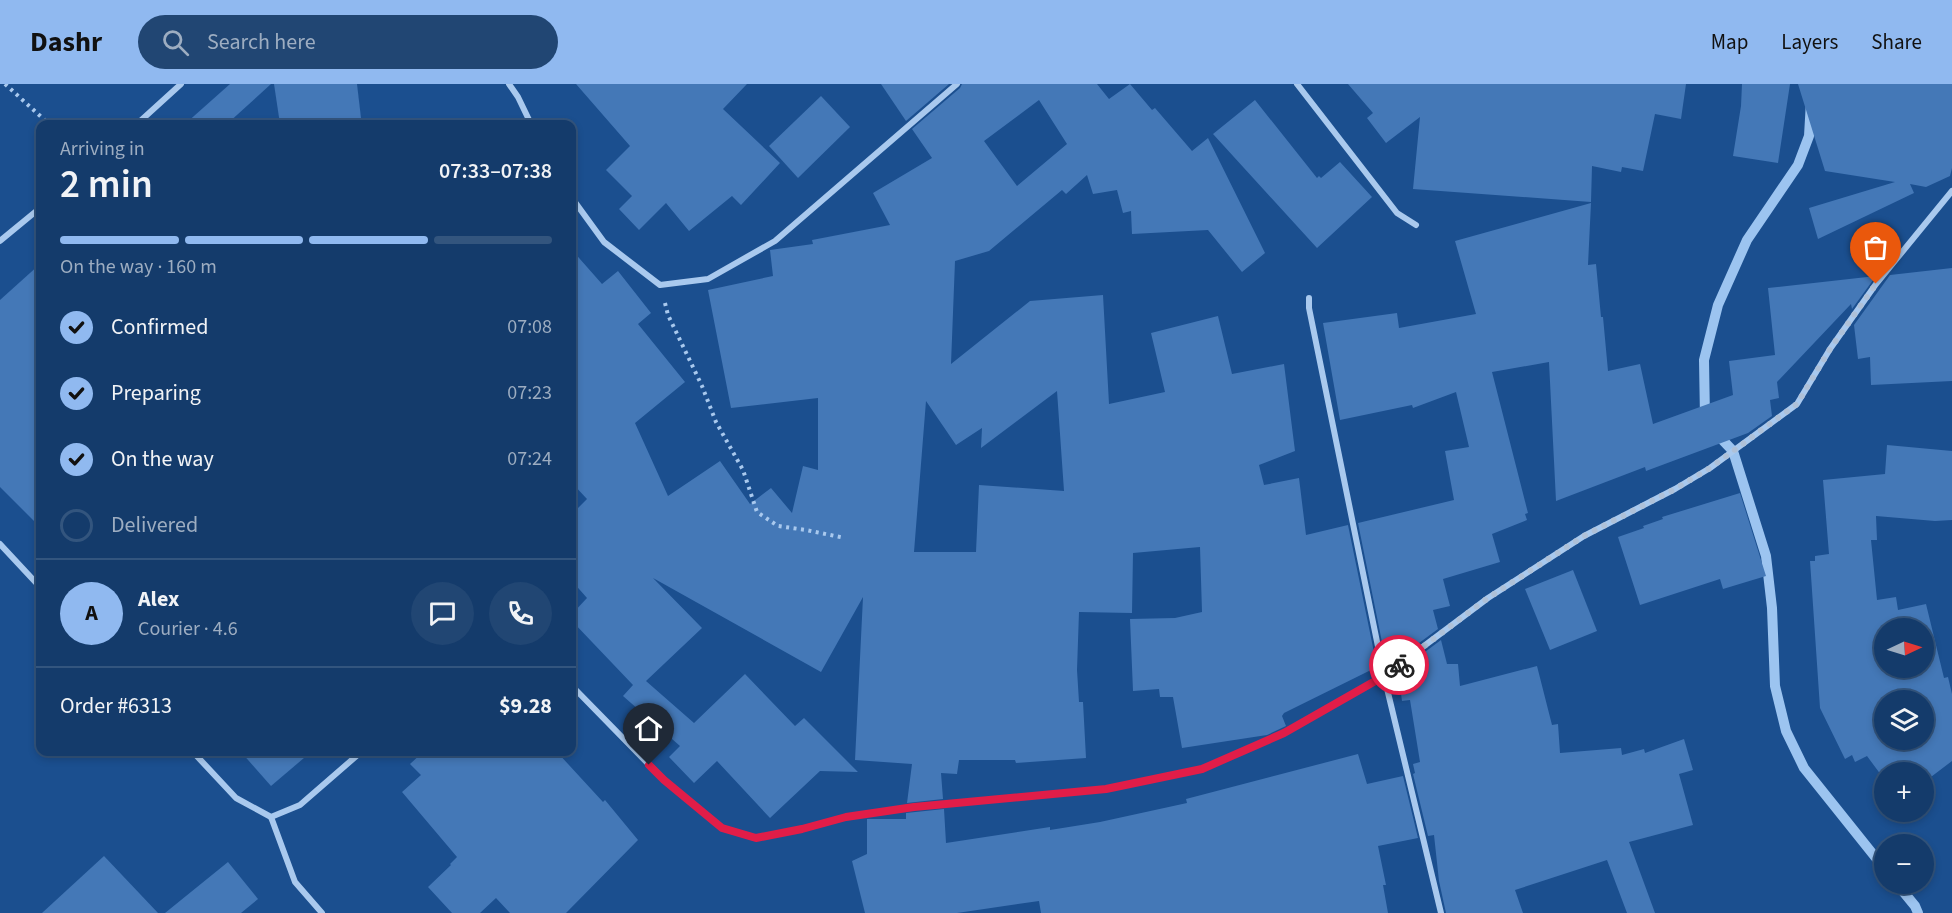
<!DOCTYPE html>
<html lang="en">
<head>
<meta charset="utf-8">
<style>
  :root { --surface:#143b6b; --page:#214673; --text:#f1f3f6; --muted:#9dadc1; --line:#33557e; --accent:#90b9f0 }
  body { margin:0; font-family:"Source Sans 3",sans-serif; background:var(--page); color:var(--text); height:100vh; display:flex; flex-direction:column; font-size:22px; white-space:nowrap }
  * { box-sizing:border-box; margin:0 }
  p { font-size:20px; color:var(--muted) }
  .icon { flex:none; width:33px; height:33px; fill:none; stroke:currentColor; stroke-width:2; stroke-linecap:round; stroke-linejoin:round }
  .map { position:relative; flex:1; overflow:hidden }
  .details { position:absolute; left:36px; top:36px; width:540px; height:636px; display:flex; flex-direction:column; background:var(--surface); border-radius:12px; box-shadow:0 3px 9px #0003,0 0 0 2px var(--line) }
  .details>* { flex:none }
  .needle { width:39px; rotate:86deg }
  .tools { position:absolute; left:1874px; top:534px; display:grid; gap:12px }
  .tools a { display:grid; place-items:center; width:60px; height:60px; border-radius:50%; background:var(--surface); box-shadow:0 3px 9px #0003,0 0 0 2px var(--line); font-size:30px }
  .pin { position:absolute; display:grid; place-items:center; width:51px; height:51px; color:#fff; margin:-62px -26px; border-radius:50% 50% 50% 0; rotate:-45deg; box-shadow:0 0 6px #0007 }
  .pin .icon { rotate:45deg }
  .courier { position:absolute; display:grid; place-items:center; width:60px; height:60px; margin:-30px; border:4px solid #e11d48; border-radius:50%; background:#fff; color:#222; box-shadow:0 2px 8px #0007 }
  .headline em { font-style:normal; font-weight:600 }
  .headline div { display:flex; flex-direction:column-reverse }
  .headline { display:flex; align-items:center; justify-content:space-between; height:102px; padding:0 24px }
  h1 { font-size:39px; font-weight:600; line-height:45px }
  .bar { display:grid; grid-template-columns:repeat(4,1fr); gap:9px 6px; align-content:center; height:72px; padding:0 24px }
  .bar i { height:8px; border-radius:4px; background:var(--line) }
  .bar .active { background:var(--accent) }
  .bar p { grid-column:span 4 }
  .line { display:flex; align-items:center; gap:15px; padding:0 24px; border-top:2px solid var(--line) }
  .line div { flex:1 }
  .round { display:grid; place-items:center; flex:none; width:63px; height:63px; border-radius:32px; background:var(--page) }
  ol { padding:0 24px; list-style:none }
  li { display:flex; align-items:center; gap:18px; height:66px }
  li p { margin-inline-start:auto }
  li .icon { padding:6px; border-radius:50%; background:var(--accent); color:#111; stroke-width:4 }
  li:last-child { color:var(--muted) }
  li i { width:33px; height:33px; border:3px solid var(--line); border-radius:50% }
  header { display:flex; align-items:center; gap:36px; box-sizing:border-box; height:84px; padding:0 30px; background:var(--accent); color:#111 }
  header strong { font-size:28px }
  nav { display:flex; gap:33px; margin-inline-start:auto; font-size:21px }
  .search { width:420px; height:54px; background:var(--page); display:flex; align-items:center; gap:15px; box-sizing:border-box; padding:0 21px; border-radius:33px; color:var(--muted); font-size:22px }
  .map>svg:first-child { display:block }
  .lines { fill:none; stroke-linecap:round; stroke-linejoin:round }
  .stream { stroke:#9cc4f0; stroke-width:10 }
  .building { fill:#4478b7; fill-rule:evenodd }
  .path { stroke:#a9c9ee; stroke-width:4; stroke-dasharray:3 4.5; stroke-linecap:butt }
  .street { stroke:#a9c9ee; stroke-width:6 }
  .done { stroke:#afc1d8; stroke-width:6; stroke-dasharray:0 10.8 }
  .route { stroke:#e11d48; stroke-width:8 }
</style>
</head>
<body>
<header>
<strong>Dashr</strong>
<div class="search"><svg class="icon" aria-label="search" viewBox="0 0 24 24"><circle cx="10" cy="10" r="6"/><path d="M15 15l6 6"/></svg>Search here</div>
<nav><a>Map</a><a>Layers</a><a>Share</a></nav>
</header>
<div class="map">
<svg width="1952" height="829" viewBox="0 0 1952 829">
  <rect width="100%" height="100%" fill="#1b4f8f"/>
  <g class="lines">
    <!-- stream -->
    <g class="stream">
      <polyline points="1705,334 1704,276 1718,221 1747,156 1798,81 1809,52 1812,0"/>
      <polyline points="1715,348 1733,367 1766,472 1772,524 1775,602 1786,647 1804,684 1884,784"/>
      <polyline points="1897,800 1915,822 1918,829"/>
    </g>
  </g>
  <!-- building -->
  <g class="building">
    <polygon points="230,0 271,0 227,40 185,40"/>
    <polygon points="274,0 357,0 361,34 328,40 280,40"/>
    <polygon points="576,0 747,0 723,25 780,79 741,121 732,112 689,147 666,119 639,146 619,125 632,112 606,86 630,62"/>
    <polygon points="881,0 949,0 906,37"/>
    <path d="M962,0H1097L1109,15L1130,0L1152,26L1155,24L1192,67L1208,54L1265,169L1242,188L1208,146L1132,150L1131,127L1123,129L1117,106L1093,110L1087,91L1066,110L1062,106L989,167L955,177L951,280L1030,217L1103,211L1109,320L1165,308L1151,249L1218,232L1232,290L1284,280L1295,367L1259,381L1264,401L1299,394L1306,451L1348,441L1377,583L1284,629L1282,632L1286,642L1267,651L1182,664L1173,613H1160L1159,605L1133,607L1130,535L1175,534L1202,528L1200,463L1133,469L1132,529L1079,528L1077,586L1079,618H1083L1086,674L1016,679L1015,676H959L957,690L941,689L943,715L907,719L912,680L855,676L863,513L821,588L653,494L702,544L646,597L694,639L745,590L795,642L804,634L858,688L820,687L770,734L717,677L694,699L669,673L680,662L623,612L633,601L572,537V530L587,514L572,497V430L587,415L572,399V166L602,200L618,187L651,229L638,240L685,298L635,339L668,412L720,377L750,420L771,404L792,429L803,382L818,386V314L731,324L708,206L773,192L770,166L813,160L812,156L890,141L873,109L932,74L912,45L960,4ZM1039,16L1067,60L1017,102L984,57ZM1057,307L1064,407L979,401L976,468H914L926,317L956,361L982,344L981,364Z"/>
    <polygon points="1348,0 1686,0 1681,35 1655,30 1643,87 1622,83 1621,88 1592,82 1591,118 1413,105 1420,33 1386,59 1367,34 1373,29"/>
    <polygon points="1742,0 1790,0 1778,79 1733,72 1741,22"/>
    <polygon points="1798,0 1952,0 1952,84 1950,92 1926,103 1910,100 1914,109 1818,155 1809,124 1895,98 1825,87"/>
    <polygon points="821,12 850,43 798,94 769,62"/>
    <polygon points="1255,16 1317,94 1319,92 1321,94 1340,78 1372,113 1317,164 1213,50"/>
    <polygon points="1591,119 1588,181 1596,180 1601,233 1603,233 1608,287 1640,280 1653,340 1733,311 1729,277 1775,271 1768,204 1876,192 1852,225 1851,220 1777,298 1779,314 1770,316 1772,332 1748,349 1646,387 1645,383 1556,417 1549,278 1492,288 1528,429 1525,430 1527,436 1492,450 1500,478 1443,495 1450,522 1433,526 1438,545 1396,576 1396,573 1386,578 1358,439 1454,416 1445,367 1469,363 1456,308 1413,324 1412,321 1340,336 1323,239 1397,229 1399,244 1476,230 1455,157"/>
    <polygon points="40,180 40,443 0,403 0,216"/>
    <polygon points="1952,184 1952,297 1871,301 1870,273 1858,275 1854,241 1890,191"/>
    <path d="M1887,361L1952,367V436L1935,437L1876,432L1877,456H1871L1877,516L1896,513L1898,526L1926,520L1944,594L1948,593L1952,610V677L1923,699V688H1884V695L1867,672L1855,678L1852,671L1845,675L1820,624L1810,477H1815V472L1829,470L1823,396L1885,390ZM1884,544H1923V584H1884ZM1884,616H1923V656H1884Z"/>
    <polygon points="1740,409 1766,492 1723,505 1720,495 1640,521 1618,453 1644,444 1643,442 1663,435 1662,433"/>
    <polygon points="1573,486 1597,547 1550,566 1525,505"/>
    <polygon points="1441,556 1447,580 1458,580 1460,602 1537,582 1552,641 1558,640 1560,669 1621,664 1622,671 1644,665 1645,669 1684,655 1693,686 1679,690 1693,741 1629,758 1655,829 1627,829 1607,776 1515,806 1523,829 1446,829 1439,797 1434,751 1428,752 1413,690 1415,689 1413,680 1420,678 1410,616 1402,617 1398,588"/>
    <polygon points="241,668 311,668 271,702"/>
    <polygon points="423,668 557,668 603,718 605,716 638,756 566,829 510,829 496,814 480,829 452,829 428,803 451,781 450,780 457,773 402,708 421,691 410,680"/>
    <polygon points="1358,670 1367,700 1403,692 1418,754 1378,762 1386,801 1383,801 1388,829 1041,829 1039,817 957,829 865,829 852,777 867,770 867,735 906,735 906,729 944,725 946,759 1050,743 1050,746 1100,738 1187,719 1186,715"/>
    <polygon points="104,772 158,829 42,829"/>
    <polygon points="228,778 258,815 241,829 165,829"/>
  </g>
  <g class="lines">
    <!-- path -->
    <g class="path">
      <polyline points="5,0 49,40"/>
      <polyline points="665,219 668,231 702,302 716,338 743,386 757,428 778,442 806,446 845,454"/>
    </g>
    <!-- street -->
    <g class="street">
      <polyline points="509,0 518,13 531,40"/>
      <polyline points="1297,0 1397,129 1416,141"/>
      <polyline points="137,40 181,0"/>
      <polyline points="572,114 604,158 660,201 708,195 775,157 957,0"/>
      <polyline points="0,157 40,124"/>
      <polyline points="1309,214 1309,224 1384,592 1441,829"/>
      <polyline points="0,460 40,503"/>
      <polyline points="572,602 664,696 722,744 756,754 802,745 846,733 914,723 1106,705 1202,685 1284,649 1384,592 1488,514 1584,452 1675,405 1710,384 1797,320 1830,265 1876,200 1952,107"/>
      <polyline points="193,668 236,714 271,733 300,721 361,668"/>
      <polyline points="271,733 295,798 322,829"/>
    </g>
  </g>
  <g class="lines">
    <!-- done -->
    <polyline class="done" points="1399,581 1488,514 1584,452 1675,405 1710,384 1797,320 1830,265 1876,200"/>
    <!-- route -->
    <polyline class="route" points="649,681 664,696 722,744 756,754 802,745 846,733 914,723 1106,705 1202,685 1284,649 1384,592 1399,581"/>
  </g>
</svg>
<div class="tools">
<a><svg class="needle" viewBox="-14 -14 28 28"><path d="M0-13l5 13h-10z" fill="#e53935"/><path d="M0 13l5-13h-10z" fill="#9dadc1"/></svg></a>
<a><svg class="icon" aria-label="layers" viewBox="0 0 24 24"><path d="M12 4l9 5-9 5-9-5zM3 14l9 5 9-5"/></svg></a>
<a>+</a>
<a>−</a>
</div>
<div class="pin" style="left:1876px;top:200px;background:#ea580c"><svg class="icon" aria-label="bag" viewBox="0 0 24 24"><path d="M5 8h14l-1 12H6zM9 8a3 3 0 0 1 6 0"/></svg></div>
<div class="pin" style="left:649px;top:681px;background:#1f2937"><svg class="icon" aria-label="home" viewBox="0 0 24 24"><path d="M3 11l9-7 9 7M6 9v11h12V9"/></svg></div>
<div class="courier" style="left:1399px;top:581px"><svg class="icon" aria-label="bike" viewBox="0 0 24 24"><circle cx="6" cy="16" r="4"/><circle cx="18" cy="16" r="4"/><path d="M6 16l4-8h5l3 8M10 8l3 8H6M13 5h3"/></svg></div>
<section class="details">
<div class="headline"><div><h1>2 min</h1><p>Arriving in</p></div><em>07:33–07:38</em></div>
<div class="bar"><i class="active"></i><i class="active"></i><i class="active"></i><i></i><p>On the way · 160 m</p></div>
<ol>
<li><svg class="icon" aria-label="check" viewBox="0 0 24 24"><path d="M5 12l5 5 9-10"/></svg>Confirmed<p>07:08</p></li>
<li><svg class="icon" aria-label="check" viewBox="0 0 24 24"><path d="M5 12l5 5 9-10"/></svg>Preparing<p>07:23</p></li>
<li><svg class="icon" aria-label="check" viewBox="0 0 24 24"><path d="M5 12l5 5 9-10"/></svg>On the way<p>07:24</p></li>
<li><i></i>Delivered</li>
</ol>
<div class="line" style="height:108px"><b class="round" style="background:var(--accent);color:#111">A</b><div><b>Alex</b><p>Courier · 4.6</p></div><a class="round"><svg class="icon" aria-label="chat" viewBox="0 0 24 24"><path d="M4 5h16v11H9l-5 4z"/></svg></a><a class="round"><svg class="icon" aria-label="phone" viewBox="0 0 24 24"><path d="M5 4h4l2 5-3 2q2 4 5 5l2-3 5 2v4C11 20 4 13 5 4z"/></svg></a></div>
<div class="line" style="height:78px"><div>Order #6313</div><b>$9.28</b></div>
</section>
</div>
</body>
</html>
